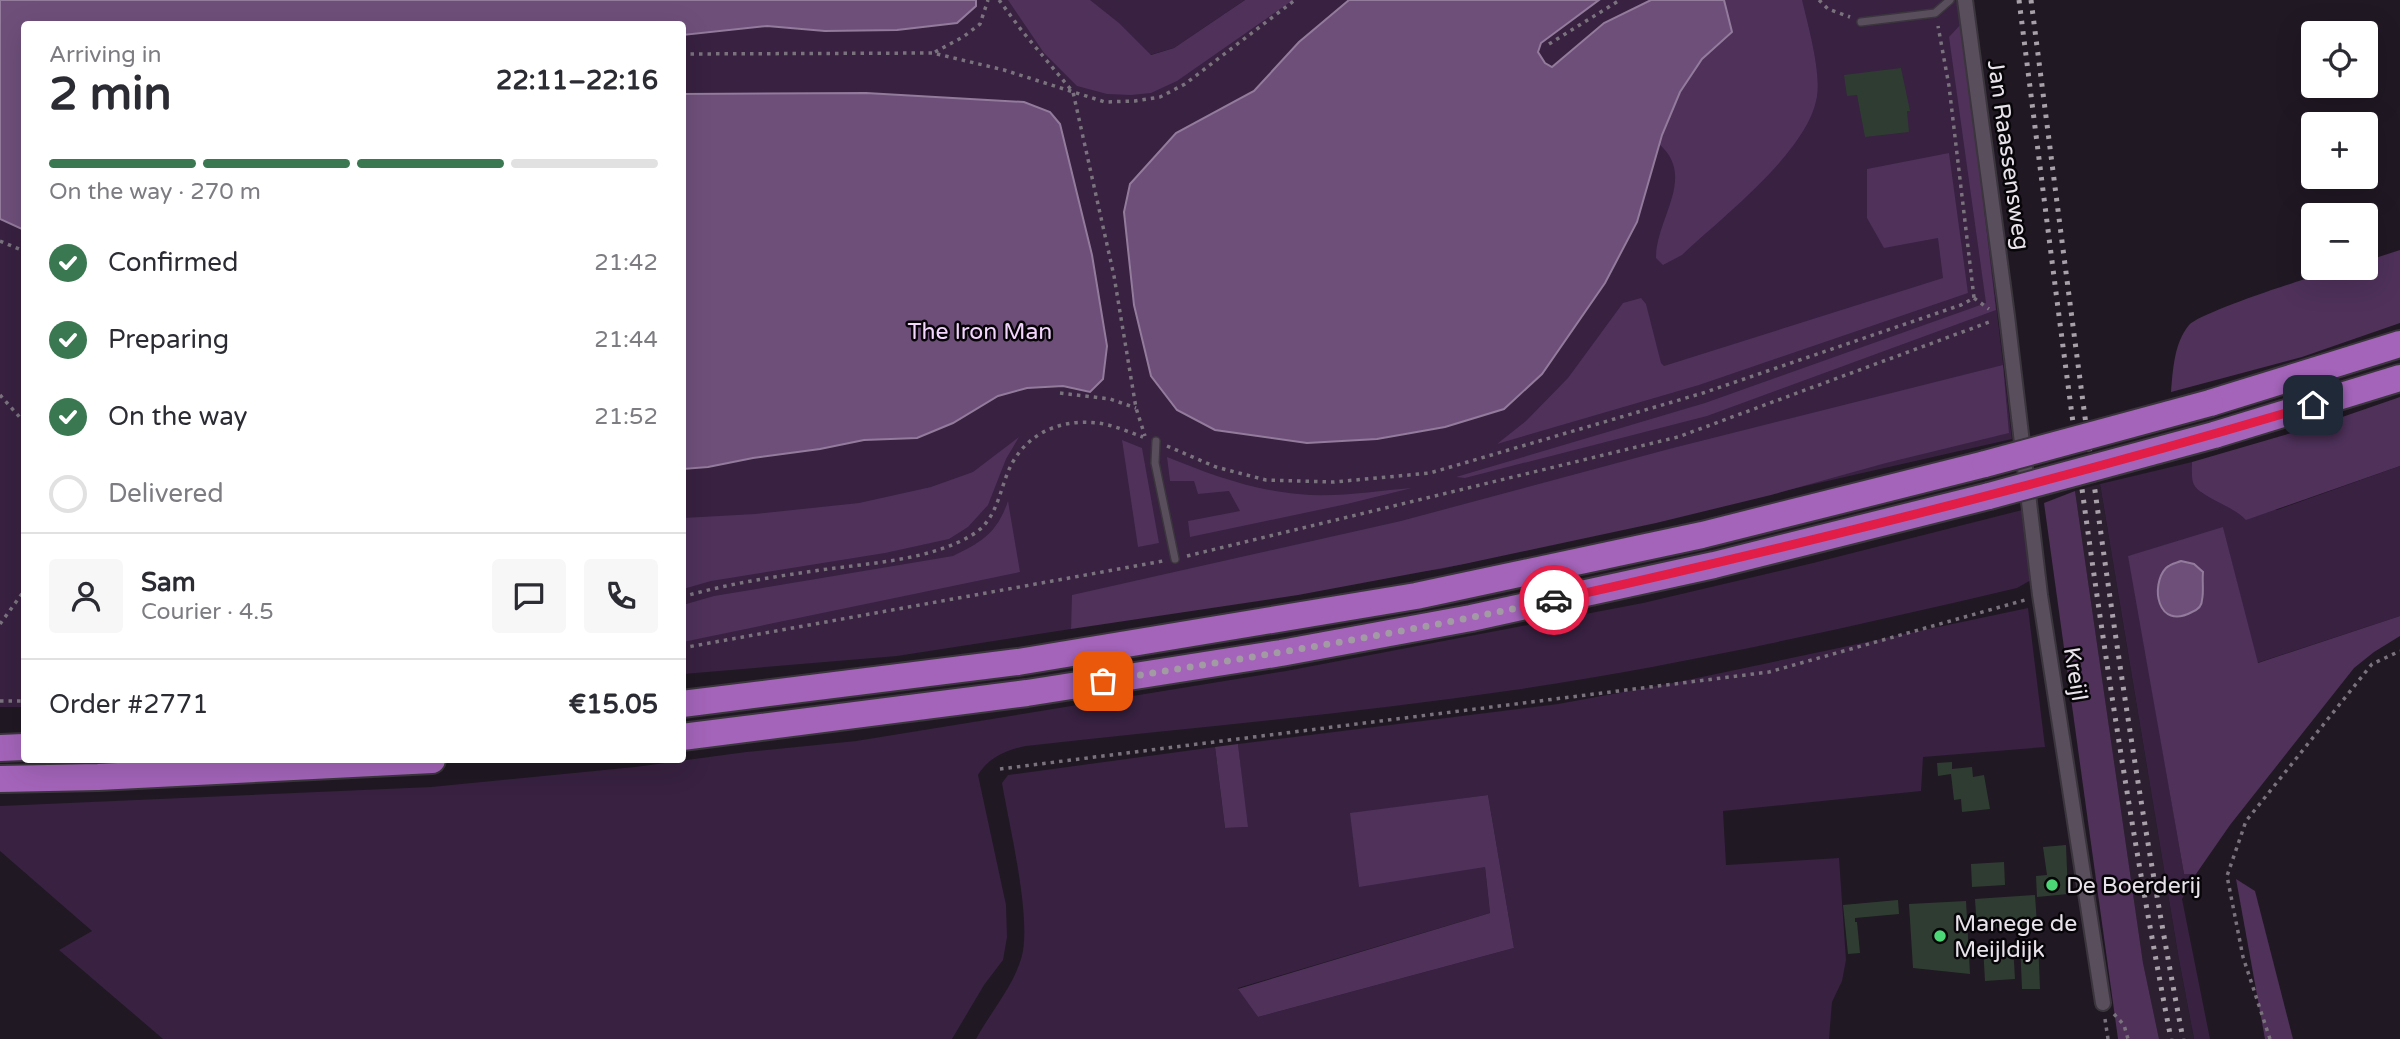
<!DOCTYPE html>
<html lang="en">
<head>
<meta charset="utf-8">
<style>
  :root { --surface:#fff; --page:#f7f7f7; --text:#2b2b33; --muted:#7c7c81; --line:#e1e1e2; --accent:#3a7851 }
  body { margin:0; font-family:"Varela Round",sans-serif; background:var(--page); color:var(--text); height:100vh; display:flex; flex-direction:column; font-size:26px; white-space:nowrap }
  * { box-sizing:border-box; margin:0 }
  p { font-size:23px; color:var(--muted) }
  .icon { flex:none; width:38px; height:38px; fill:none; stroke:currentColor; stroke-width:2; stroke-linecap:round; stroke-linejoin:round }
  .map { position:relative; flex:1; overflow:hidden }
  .panel { position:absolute; left:21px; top:21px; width:665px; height:742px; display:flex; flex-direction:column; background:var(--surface); border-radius:7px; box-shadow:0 7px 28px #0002 }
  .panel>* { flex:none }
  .fabs { position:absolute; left:2301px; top:21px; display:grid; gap:14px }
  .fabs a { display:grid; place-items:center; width:77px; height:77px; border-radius:7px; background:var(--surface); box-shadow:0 7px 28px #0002; font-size:35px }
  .pin { position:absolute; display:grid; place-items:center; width:60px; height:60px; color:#fff; margin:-30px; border-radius:14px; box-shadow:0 4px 10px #0006 }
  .courier { position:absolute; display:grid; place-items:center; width:70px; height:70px; margin:-35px; border:5px solid #e11d48; border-radius:50%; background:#fff; color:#222; box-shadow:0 2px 9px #0007 }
  .summary em { font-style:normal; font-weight:700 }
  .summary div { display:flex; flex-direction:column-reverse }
  .summary { display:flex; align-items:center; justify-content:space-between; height:119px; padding:0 28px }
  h1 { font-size:46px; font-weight:700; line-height:52px }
  .bar { display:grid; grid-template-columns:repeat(4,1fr); gap:10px 7px; align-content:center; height:84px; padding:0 28px }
  .bar i { height:9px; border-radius:5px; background:var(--line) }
  .bar .on { background:var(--accent) }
  .bar p { grid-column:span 4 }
  .line { display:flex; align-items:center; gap:18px; padding:0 28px; border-top:2px solid var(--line) }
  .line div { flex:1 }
  .round { display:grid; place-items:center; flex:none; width:74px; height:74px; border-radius:7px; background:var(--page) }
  ol { padding:0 28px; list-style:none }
  li { display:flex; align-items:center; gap:21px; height:77px }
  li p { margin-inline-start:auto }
  li .icon { padding:7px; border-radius:50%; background:var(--accent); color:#fff; stroke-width:4 }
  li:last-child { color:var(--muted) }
  li i { width:38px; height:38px; border:4px solid var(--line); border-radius:50% }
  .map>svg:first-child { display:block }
  .built { fill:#2c2030 }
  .green { fill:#382141; fill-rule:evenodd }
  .forest { fill:#4f315a; fill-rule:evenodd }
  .water { fill:#6e4f7a; stroke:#937b9c; stroke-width:2 }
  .building { fill:#2f3c31 }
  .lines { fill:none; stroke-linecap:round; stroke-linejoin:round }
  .service-casing { stroke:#3b353d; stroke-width:10 }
  .minor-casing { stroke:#3b353d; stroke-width:18 }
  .motorway-casing { stroke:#3b353d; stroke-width:30 }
  .path { stroke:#7a737d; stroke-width:3.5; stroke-dasharray:3.5 5; stroke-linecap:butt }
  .service { stroke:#584e5c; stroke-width:7 }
  .minor { stroke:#584e5c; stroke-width:14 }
  .motorway { stroke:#a364b9; stroke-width:26 }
  .rail { stroke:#a8a1aa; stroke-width:5; stroke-dasharray:3.5 7; stroke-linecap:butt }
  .motorway-bridge-casing { stroke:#3b353d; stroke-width:30; stroke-linecap:butt }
  .motorway-bridge { stroke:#a364b9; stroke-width:26 }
  .done { stroke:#a29ba4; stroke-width:7; stroke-dasharray:0 12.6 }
  .route { stroke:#e11d48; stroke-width:9 }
  .poi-dot { fill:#4dd676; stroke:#080509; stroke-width:2.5 }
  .labels { text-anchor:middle; stroke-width:5; stroke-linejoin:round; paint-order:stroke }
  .street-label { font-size:23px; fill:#e8e2ea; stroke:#080509 }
  .park-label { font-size:23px; fill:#f3d5fe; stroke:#080509 }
  .poi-label { font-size:23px; fill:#e8e2ea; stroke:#080509; text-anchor:start }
</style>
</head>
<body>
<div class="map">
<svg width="2400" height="1039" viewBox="0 0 2400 1039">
  <rect width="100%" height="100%" fill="#201823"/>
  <!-- built -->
  <polygon class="built" points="2100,484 2179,960 2194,1039 2159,1039 2143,963 2075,491"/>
  <!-- green -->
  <g class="green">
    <polygon points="0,0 1245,0 1174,48 1150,55 1112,18 1151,88 1285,0 1960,0 2012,439 1441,569 1072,617 1071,629 897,656 683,674 682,24 24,24 24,707 0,707"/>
    <polygon points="2192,462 2194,485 2202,493 2237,509 2277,510 2400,466 2400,616 2257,663 2223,528 2129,556 2184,874 2196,874 2182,899 2210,1039 2194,1039 2179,960 2100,484"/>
    <path d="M2026,509L2035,574L2031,580L2017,588C1851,627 1683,665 1514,690C1352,714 1189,728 1026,746C1006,750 988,758 978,775L1006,905L1007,937L1003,960L984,985L952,1039H163L59,950L92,931L0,851V806L431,787L635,767L746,752L856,741L1286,671L1643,603L1813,563Z"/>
    <path d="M2028,608L2045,747L1923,757L1921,791L1723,811L1726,865L1839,858L1846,960L1842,981L1832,1002L1829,1039H976C990,1013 1012,988 1021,959C1033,922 1009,825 1002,783L1008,775L1215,747L1225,828L1247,827L1238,744L1558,704L1678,682ZM1488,795L1514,948L1258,1017L1238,988L1490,913L1485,867L1350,814Z"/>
  </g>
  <!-- forest -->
  <g class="forest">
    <polygon points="1008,0 1090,0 1119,23 1151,55 1174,48 1245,0 1293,0 1177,81 1151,93 1131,95 1107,94 1077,86 1044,53"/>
    <path d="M1724,0H1802C1808,25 1821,71 1817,96C1809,151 1722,217 1682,255L1663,265L1656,258C1656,218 1697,177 1659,144L1680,92L1702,59L1732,32Z"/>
    <polygon points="1962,23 1996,310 1707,416 1465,478 1456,477 1705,403 1986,303 1949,37"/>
    <polygon points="1949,153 1968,293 1699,385 1497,444 1526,421 1568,378 1623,303 1641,298 1646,304 1661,363 1664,366 1943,278 1938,238 1884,248 1867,218 1867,169"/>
    <path d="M2400,250V323L2302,357L2171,392C2173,370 2174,343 2189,325C2201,312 2322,272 2345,268C2351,267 2359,268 2366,268V261Z"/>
    <polygon points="2003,365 2009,433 1886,463 1771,495 1656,523 1464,564 1298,595 1071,629 1072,595 1401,521 1669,449"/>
    <path d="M2400,397V466L2246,520C2232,505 2202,498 2194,485C2191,479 2192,469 2192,462L2322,424Z"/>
    <polygon points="1019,437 1006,459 988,505 968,527 949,539 885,553 711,581 683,589 683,518 755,514 859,503 931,487 973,472"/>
    <polygon points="1122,440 1142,448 1159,543 1138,547"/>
    <path d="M1167,457C1209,474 1252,490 1298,494C1335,498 1375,491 1412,488L1347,504L1190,537L1188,521L1240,511L1229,491L1198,494L1194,481H1170Z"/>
    <polygon points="2075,491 2143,963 2159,1039 2118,1039 2044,503"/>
    <path d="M1008,501L1020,572L683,642V605L714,596L953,556C982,542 997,533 1008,501Z"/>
    <path d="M2223,527L2258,663L2400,616V636L2374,652L2354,668L2230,825L2196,874H2184L2128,556ZM2181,561L2201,586L2202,603L2196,611L2168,565Z"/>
    <polygon points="1238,744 1248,827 1225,828 1215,747"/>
    <polygon points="1488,795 1514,948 1258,1017 1238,989 1490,913 1485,867 1359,887 1350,813"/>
    <polygon points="2236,879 2255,891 2293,1039 2265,1039"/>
  </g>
  <!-- water -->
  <g class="water">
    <polygon points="0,0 976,0 976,6 957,23 897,30 825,31 767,26 683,35 682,24 24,24 24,230 0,219"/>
    <polygon points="1349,0 1599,0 1541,43 1538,52 1545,63 1552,67 1604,23 1651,0 1724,0 1732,32 1702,59 1680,92 1662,135 1637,222 1605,283 1542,374 1504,409 1445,427 1377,439 1307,443 1215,430 1177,410 1151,376 1134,305 1124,212 1130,184 1176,133 1254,91 1299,42"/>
    <polygon points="866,93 1024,102 1050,112 1060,124 1092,255 1107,346 1103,379 1090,392 1063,386 1027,388 998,396 953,423 917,438 864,440 820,449 753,458 708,467 683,469 683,94"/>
    <path d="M2181,561L2194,564L2203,572C2202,582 2204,591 2202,600C2202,606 2197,610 2192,612C2157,631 2150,585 2166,568C2170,564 2176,563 2181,561Z"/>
  </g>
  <!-- building -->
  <g class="building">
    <polygon points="1901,68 1910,111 1907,111 1909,132 1865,137 1857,95 1847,96 1844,75"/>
    <polygon points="1952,762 1952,769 1972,767 1973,777 1984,775 1990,809 1962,812 1961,799 1954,800 1951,774 1938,776 1937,763"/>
    <polygon points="2066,845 2068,894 2037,897 2036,876 2047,875 2043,847"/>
    <polygon points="2004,862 2005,885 1972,887 1971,864"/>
    <polygon points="2035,895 2037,925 1977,929 1975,899"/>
    <polygon points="1898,900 1899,914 1855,918 1855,922 1857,922 1860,953 1848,954 1843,905"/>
    <polygon points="1966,901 1970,974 1913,968 1909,904"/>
    <polygon points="2038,940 2040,989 2022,989 2020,941"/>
    <polygon points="2013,945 2015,979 1985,981 1983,946"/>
  </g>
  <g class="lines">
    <!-- service casing -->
    <g class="service-casing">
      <g id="service">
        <polyline points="1861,22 1935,13 1950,0"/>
        <polyline points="1156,441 1155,463 1175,559"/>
      </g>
    </g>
    <!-- minor casing -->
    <g class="minor-casing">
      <polyline id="minor" points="1965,0 2007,316 2040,595 2103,1003"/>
    </g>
    <!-- motorway casing -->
    <g class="motorway-casing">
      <g id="motorway">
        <polyline points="2210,403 2400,344"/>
        <polyline points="2214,435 2400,378"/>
        <polyline points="682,704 1018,662 1416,596 1702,535 1985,464"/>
        <polyline points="682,737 1027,693 1281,653 1471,618 1714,565 1989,496"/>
        <polyline points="0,748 24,747"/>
        <polyline points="0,779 98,777 432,760"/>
      </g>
    </g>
    <!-- path -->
    <g class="path">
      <polyline points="999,0 1022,31 1073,92 1114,276 1136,408 1145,436"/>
      <polyline points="1819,0 1828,9 1850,17"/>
      <polyline points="1549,44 1620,0"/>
      <polyline points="935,52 963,37 980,24 988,0"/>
      <polyline points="682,54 933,53 1004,70 1105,102 1135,101 1160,97 1185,84 1295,0"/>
      <polyline points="0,241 24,251"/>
      <polyline points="1974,298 1989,309"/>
      <polyline points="1060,393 1110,399 1136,408"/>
      <polyline points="0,395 24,422"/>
      <polyline points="1167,446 1216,467 1266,480 1334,482 1430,473 1703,393 1961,305 1974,298 1949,86 1938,26"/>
      <polyline points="1187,556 1678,437 1992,321"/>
      <path d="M682,597C730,583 779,576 828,569C873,563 933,559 972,535C994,522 998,499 1006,477C1020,437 1056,418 1098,423C1113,425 1129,432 1143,437"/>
      <polyline points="0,624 24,591"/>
      <polyline points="682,648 1163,561"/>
      <polyline points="0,701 24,701"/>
      <polyline points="1000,769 1769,672 2025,600"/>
      <polyline points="2114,1014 2124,1025 2128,1039"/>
      <polyline points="2105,1019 2108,1039"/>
      <polyline points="2270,1039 2243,957 2227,876 2246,821 2372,664 2400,651"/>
    </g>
    <!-- service -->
    <use href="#service" class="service"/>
    <!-- minor -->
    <use href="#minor" class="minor"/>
    <!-- motorway -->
    <use href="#motorway" class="motorway"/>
    <!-- rail -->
    <g class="rail">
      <path d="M2019,0C2063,347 2104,695 2171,1039"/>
      <path d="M2031,0C2076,347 2117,695 2183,1039"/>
    </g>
    <!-- motorway-bridge casing -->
    <g class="motorway-bridge-casing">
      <g id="motorway-bridge">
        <polyline points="1985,464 2210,403"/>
        <polyline points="1989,496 2214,435"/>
      </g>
    </g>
    <!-- motorway-bridge -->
    <use href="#motorway-bridge" class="motorway-bridge"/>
  </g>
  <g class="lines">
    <!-- done -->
    <path class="done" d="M1103,681C1254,657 1405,633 1554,600"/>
    <!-- route -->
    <path class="route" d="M1554,600C1809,543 2062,480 2313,405"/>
  </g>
  <!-- markers -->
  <g class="poi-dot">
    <circle cx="2052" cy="885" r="7"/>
    <circle cx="1940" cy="936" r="7"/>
  </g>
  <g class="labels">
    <!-- street labels -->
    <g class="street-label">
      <text transform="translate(2009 155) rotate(82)" y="8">Jan Raassensweg</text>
      <text transform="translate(2076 674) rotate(81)" y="8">Kreijl</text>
    </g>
    <!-- park labels -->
    <g class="park-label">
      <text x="980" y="339">The Iron Man</text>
    </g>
    <!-- poi labels -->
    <g class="poi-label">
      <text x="2066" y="893">De Boerderij</text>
      <text x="1954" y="931">Manege de<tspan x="1954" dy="26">Meijldijk</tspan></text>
    </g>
  </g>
</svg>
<div class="fabs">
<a><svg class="icon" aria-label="locate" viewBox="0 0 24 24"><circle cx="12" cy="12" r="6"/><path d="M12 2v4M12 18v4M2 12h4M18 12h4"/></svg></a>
<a>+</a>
<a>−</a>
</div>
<div class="pin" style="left:1103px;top:681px;background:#ea580c"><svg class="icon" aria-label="bag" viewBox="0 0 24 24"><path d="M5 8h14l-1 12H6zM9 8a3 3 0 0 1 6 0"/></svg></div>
<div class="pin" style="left:2313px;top:405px;background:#1f2937"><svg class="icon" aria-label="home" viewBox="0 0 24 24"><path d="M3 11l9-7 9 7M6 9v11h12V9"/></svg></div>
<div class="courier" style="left:1554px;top:600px"><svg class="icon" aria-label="car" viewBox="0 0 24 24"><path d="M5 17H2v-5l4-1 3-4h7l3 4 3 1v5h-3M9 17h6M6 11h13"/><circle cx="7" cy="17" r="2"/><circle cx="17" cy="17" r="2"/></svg></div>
<section class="panel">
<div class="summary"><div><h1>2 min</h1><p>Arriving in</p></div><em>22:11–22:16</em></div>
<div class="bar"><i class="on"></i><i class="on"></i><i class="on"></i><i></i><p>On the way · 270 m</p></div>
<ol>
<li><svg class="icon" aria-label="check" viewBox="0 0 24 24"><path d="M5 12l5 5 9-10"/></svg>Confirmed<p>21:42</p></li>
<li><svg class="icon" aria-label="check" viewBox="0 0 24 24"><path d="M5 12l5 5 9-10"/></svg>Preparing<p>21:44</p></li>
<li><svg class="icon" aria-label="check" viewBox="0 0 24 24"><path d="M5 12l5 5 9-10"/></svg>On the way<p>21:52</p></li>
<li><i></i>Delivered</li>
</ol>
<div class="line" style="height:126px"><a class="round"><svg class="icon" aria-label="person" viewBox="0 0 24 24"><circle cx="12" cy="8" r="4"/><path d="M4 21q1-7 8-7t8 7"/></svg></a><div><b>Sam</b><p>Courier · 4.5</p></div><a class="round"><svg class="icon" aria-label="chat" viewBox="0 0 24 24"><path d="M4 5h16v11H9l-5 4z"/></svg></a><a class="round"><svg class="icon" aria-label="phone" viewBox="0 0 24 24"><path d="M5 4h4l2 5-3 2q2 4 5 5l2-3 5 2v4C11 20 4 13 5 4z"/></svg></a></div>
<div class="line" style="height:91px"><div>Order #2771</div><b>€15.05</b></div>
</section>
</div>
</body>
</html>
